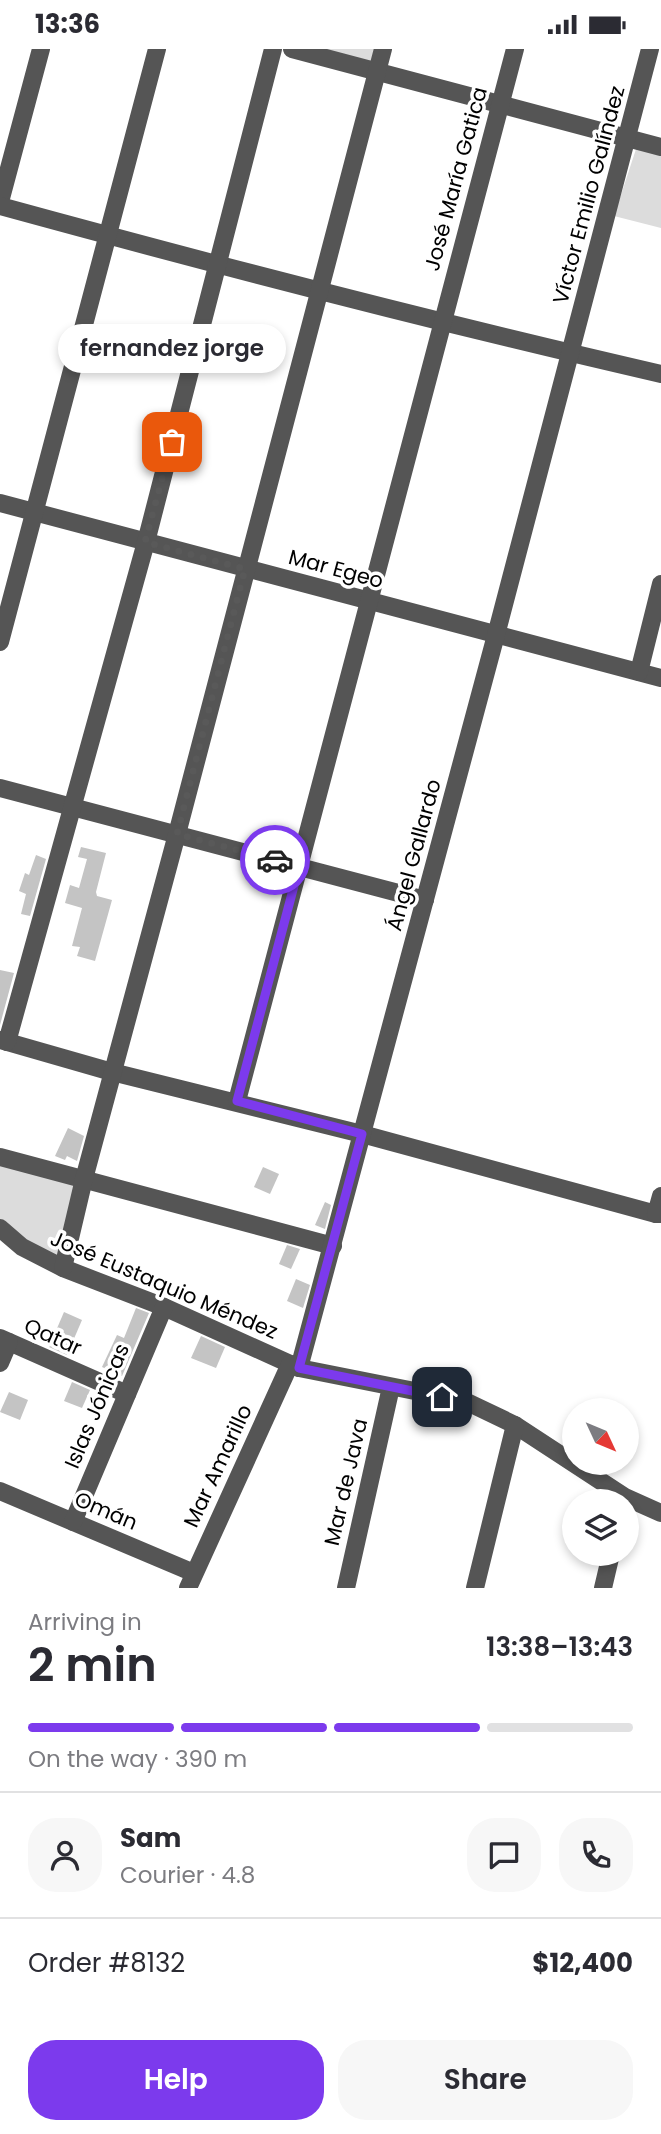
<!DOCTYPE html>
<html lang="en">
<head>
<meta charset="utf-8">
<style>
  :root { --surface:#fff; --page:#f7f7f7; --text:#2b2b33; --muted:#7c7c81; --line:#e1e1e2; --accent:#7c3aed }
  body { margin:0; font-family:Poppins,sans-serif; background:var(--page); color:var(--text); height:100vh; display:flex; flex-direction:column; font-size:26px; white-space:nowrap }
  * { box-sizing:border-box; margin:0 }
  p { font-size:23px; color:var(--muted) }
  .icon { flex:none; width:38px; height:38px; fill:none; stroke:currentColor; stroke-width:2; stroke-linecap:round; stroke-linejoin:round }
  .map { position:relative; height:1539px; overflow:hidden }
  .sheet { display:flex; flex-direction:column; background:var(--surface); flex:1 }
  .sheet>* { flex:none }
  .needle { width:46px; rotate:134deg }
  .fabs { position:absolute; left:562px; top:1349px; display:grid; gap:14px }
  .fabs a { display:grid; place-items:center; width:77px; height:77px; border-radius:50%; background:var(--surface); box-shadow:0 4px 10px #0003; font-size:35px }
  .pin { position:absolute; display:grid; place-items:center; width:60px; height:60px; color:#fff; margin:-30px; border-radius:14px; box-shadow:0 4px 10px #0006 }
  .courier { position:absolute; display:grid; place-items:center; width:70px; height:70px; margin:-35px; border:5px solid #7c3aed; border-radius:50%; background:#fff; color:#222; box-shadow:0 2px 9px #0007 }
  .bubble { position:absolute; height:49px; border-radius:24px; background:var(--surface); box-shadow:0 4px 10px #0003; font-size:23px; font-weight:600; line-height:49px; text-align:center }
  .overview em { font-style:normal; font-weight:600 }
  .overview div { display:flex; flex-direction:column-reverse }
  .overview { display:flex; align-items:center; justify-content:space-between; height:119px; padding:0 28px }
  h1 { font-size:46px; font-weight:600; line-height:52px }
  .bar { display:grid; grid-template-columns:repeat(4,1fr); gap:10px 7px; align-content:center; height:84px; padding:0 28px }
  .bar i { height:9px; border-radius:5px; background:var(--line) }
  .bar .selected { background:var(--accent) }
  .bar p { grid-column:span 4 }
  .line { display:flex; align-items:center; gap:18px; padding:0 28px; border-top:2px solid var(--line) }
  .line div { flex:1 }
  .round { display:grid; place-items:center; flex:none; width:74px; height:74px; border-radius:28px; background:var(--page) }
  .button { display:flex; gap:14px; margin-top:auto; padding:14px 28px }
  .button a { flex:1; height:80px; border-radius:28px; background:var(--accent); color:#fff; font-size:28px; font-weight:600; line-height:80px; text-align:center }
  .button a+a { background:var(--page); color:var(--text) }
  .status { display:flex; justify-content:space-between; align-items:center; height:49px; padding:0 35px; background:var(--surface); direction:ltr }
  .status svg { height:19px; fill:currentColor }
  .map>svg:first-child { display:block }
  .green { fill:#dcdcdc }
  .building { fill:#c4c4c4 }
  .lines { fill:none; stroke-linecap:round; stroke-linejoin:round }
  .minor { stroke:#555; stroke-width:18 }
  .done { stroke:#595959; stroke-width:7; stroke-dasharray:0 12.6 }
  .route { stroke:#7c3aed; stroke-width:9 }
  .labels { text-anchor:middle; stroke-width:7; stroke-linejoin:round; paint-order:stroke }
  .street-label { font-size:21px; fill:#000; stroke:#fff }
</style>
</head>
<body>
<div class="status"><b>13:36</b><svg viewBox="0 0 49 12"><path d="M0 12V9h3v3zM5 12V6h3v6zM10 12V3h3v9zM15 12V0h3v12zM26 1h20v11H26zM47 4h2v5h-2z"/></svg></div>
<div class="map">
<svg width="661" height="1539" viewBox="0 0 661 1539">
  <rect width="100%" height="100%" fill="#fff"/>
  <!-- green -->
  <g class="green">
    <polygon points="296,0 380,0 375,20"/>
    <polygon points="639,91 661,97 661,179 614,167"/>
    <polygon points="0,1110 83,1131 62,1218 0,1178"/>
  </g>
  <!-- building -->
  <g class="building">
    <polygon points="81,798 106,804 96,843 97,847 112,851 95,912 77,907 80,898 72,897 82,859 65,854 70,836 79,839 87,810 78,808"/>
    <polygon points="36,806 46,810 30,867 21,865 26,845 19,842 25,824 29,826"/>
    <polygon points="0,921 14,924 0,976"/>
    <polygon points="68,1079 84,1087 77,1112 67,1107 65,1111 55,1107"/>
    <polygon points="263,1118 279,1125 270,1145 254,1138"/>
    <polygon points="325,1153 331,1156 325,1180 315,1176"/>
    <polygon points="287,1196 300,1200 291,1220 279,1215"/>
    <polygon points="296,1230 310,1236 303,1259 287,1252"/>
    <polygon points="136,1259 149,1264 122,1327 102,1318 117,1286 124,1289"/>
    <polygon points="64,1263 82,1271 67,1306 49,1298"/>
    <polygon points="201,1287 225,1298 216,1319 191,1309"/>
    <polygon points="72,1333 90,1341 82,1359 64,1352"/>
    <polygon points="9,1343 28,1351 20,1371 0,1363"/>
  </g>
  <g class="lines">
    <!-- minor -->
    <g class="minor">
      <polyline points="292,0 661,98"/>
      <polyline points="0,153 41,0"/>
      <path d="M0,157C219,217 439,274 661,325"/>
      <polyline points="0,454 661,629"/>
      <polyline points="0,593 157,0"/>
      <polyline points="639,623 661,535"/>
      <polyline points="0,739 425,851"/>
      <polyline points="0,991 112,1023 362,1085 656,1165 661,1165"/>
      <polyline points="7,993 146,493 273,0"/>
      <polyline points="237,1052 515,0"/>
      <polyline points="0,1108 333,1197"/>
      <polyline points="656,1165 661,1147"/>
      <polyline points="0,1179 22,1198 63,1219 164,1258 299,1319 465,1352 515,1376 625,1448 661,1464"/>
      <polyline points="63,1219 84,1130 177,785 383,0"/>
      <polyline points="0,1289 127,1345"/>
      <polyline points="0,1314 9,1293"/>
      <polyline points="299,1319 496,586 650,0"/>
      <polyline points="0,1442 194,1524"/>
      <polyline points="73,1473 164,1258"/>
      <polyline points="188,1539 290,1315"/>
      <polyline points="346,1539 391,1338"/>
      <polyline points="475,1539 515,1376"/>
      <polyline points="603,1539 611,1505"/>
    </g>
  </g>
  <g class="lines">
    <!-- done -->
    <polyline class="done" points="172,393 145,493 245,520 177,785 275,811"/>
    <!-- route -->
    <polyline class="route" points="275,811 299,818 237,1052 362,1085 299,1319 442,1348"/>
  </g>
  <g class="labels">
    <!-- street labels -->
    <g class="street-label">
      <text transform="translate(456 130) rotate(-75)" y="7">José María Gatica</text>
      <text transform="translate(589 146) rotate(-75)" y="7">Víctor Emilio Galíndez</text>
      <text transform="translate(336 520) rotate(15)" y="7">Mar Egeo</text>
      <text transform="translate(414 806) rotate(-75)" y="7">Ángel Gallardo</text>
      <text transform="translate(164 1236) rotate(23)" y="7">José Eustaquio Méndez</text>
      <text transform="translate(53 1288) rotate(24)" y="7">Qatar</text>
      <text transform="translate(97 1357) rotate(-67)" y="7">Islas Jónicas</text>
      <text transform="translate(218 1417) rotate(-65)" y="7">Mar Amarillo</text>
      <text transform="translate(346 1433) rotate(-77)" y="7">Mar de Java</text>
      <text transform="translate(106 1462) rotate(23)" y="7">Omán</text>
    </g>
  </g>
</svg>
<div class="fabs">
<a><svg class="needle" viewBox="-14 -14 28 28"><path d="M0-13l5 13h-10z" fill="#e53935"/><path d="M0 13l5-13h-10z" fill="#7c7c81"/></svg></a>
<a><svg class="icon" aria-label="layers" viewBox="0 0 24 24"><path d="M12 4l9 5-9 5-9-5zM3 14l9 5 9-5"/></svg></a>
</div>
<div class="pin" style="left:172px;top:393px;background:#ea580c"><svg class="icon" aria-label="bag" viewBox="0 0 24 24"><path d="M5 8h14l-1 12H6zM9 8a3 3 0 0 1 6 0"/></svg></div>
<div class="pin" style="left:442px;top:1348px;background:#1f2937"><svg class="icon" aria-label="home" viewBox="0 0 24 24"><path d="M3 11l9-7 9 7M6 9v11h12V9"/></svg></div>
<div class="courier" style="left:275px;top:811px"><svg class="icon" aria-label="car" viewBox="0 0 24 24"><path d="M5 17H2v-5l4-1 3-4h7l3 4 3 1v5h-3M9 17h6M6 11h13"/><circle cx="7" cy="17" r="2"/><circle cx="17" cy="17" r="2"/></svg></div>
<div class="bubble" style="left:58px;top:275px;width:228px">fernandez jorge</div>
</div>
<section class="sheet">
<div class="overview"><div><h1>2 min</h1><p>Arriving in</p></div><em>13:38–13:43</em></div>
<div class="bar"><i class="selected"></i><i class="selected"></i><i class="selected"></i><i></i><p>On the way · 390 m</p></div>
<div class="line" style="height:126px"><a class="round"><svg class="icon" aria-label="person" viewBox="0 0 24 24"><circle cx="12" cy="8" r="4"/><path d="M4 21q1-7 8-7t8 7"/></svg></a><div><b>Sam</b><p>Courier · 4.8</p></div><a class="round"><svg class="icon" aria-label="chat" viewBox="0 0 24 24"><path d="M4 5h16v11H9l-5 4z"/></svg></a><a class="round"><svg class="icon" aria-label="phone" viewBox="0 0 24 24"><path d="M5 4h4l2 5-3 2q2 4 5 5l2-3 5 2v4C11 20 4 13 5 4z"/></svg></a></div>
<div class="line" style="height:91px"><div>Order #8132</div><b>$12,400</b></div>
<div class="button"><a>Help</a><a>Share</a></div>
</section>
</body>
</html>
